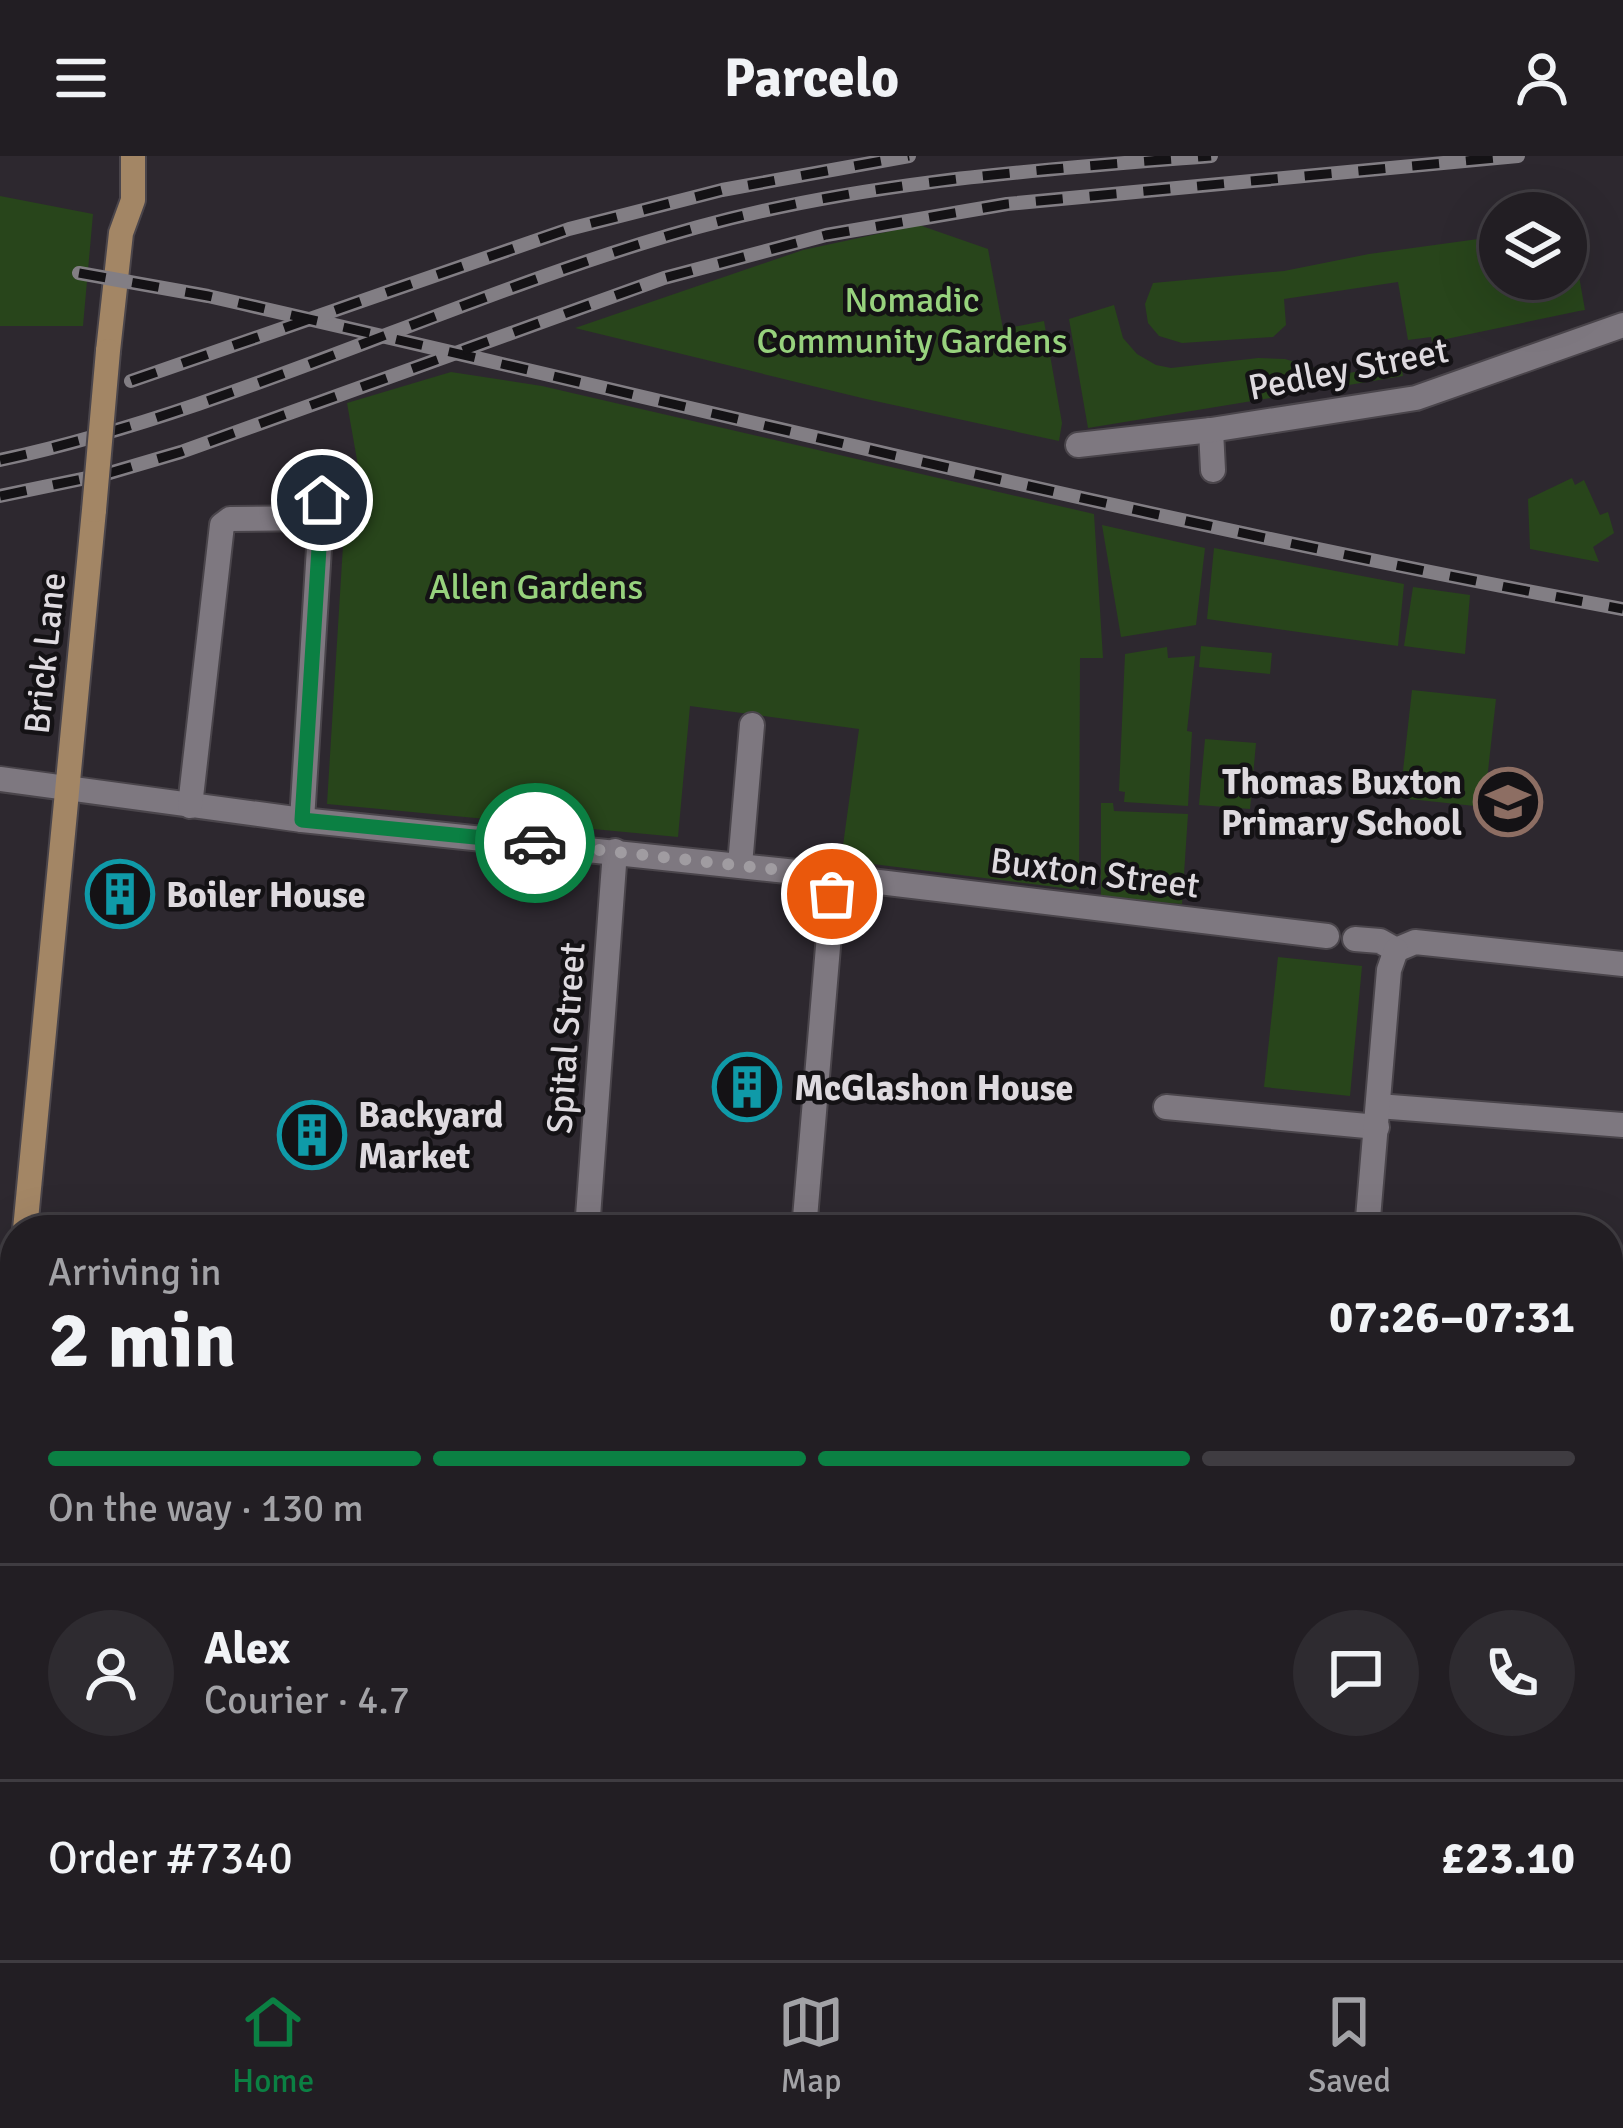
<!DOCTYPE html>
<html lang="en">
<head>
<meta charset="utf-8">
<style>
  :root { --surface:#221e23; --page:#2e2b30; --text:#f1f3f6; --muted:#a2a2a6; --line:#3f3c41; --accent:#0b8043 }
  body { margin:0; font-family:Signika,sans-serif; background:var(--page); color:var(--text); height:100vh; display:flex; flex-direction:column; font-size:45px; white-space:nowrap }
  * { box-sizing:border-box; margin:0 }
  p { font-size:39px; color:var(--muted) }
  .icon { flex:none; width:66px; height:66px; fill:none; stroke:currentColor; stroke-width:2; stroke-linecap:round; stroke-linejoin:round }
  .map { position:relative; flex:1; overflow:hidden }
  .details { position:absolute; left:0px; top:1059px; width:1623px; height:747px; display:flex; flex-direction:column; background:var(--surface); border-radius:48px 48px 0 0; box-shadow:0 12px 48px #0002,0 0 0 3px var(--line) }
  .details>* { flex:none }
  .buttons { position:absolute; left:1479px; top:36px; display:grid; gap:24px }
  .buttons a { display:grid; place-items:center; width:108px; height:108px; border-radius:50%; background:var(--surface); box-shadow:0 12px 48px #0002,0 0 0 3px var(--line); font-size:60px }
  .pin { position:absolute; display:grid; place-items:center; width:102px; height:102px; color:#fff; margin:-51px; border:6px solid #fff; border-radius:50%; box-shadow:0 3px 12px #0007 }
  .courier { position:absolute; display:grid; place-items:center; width:120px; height:120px; margin:-60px; border:9px solid #0b8043; border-radius:50%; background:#fff; color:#222; box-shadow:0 3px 15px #0007 }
  .overview em { font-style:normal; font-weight:700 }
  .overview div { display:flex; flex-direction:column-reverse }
  .overview { display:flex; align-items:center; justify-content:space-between; height:204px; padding:0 48px }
  h1 { font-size:78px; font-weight:700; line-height:90px }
  .bar { display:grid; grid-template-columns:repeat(4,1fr); gap:18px 12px; align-content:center; height:144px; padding:0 48px }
  .bar i { height:15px; border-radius:9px; background:var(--line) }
  .bar .selected { background:var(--accent) }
  .bar p { grid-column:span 4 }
  .line { display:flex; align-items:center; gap:30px; padding:0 48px; border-top:3px solid var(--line) }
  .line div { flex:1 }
  .round { display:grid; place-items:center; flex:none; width:126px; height:126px; border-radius:63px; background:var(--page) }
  header { display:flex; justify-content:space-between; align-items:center; height:156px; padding:0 48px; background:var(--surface); font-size:54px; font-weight:700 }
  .tab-bar { display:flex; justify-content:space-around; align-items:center; height:168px; border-top:3px solid var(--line); background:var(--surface); font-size:33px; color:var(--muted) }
  .tab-bar a { display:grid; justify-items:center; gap:6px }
  .tab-bar .selected { color:var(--accent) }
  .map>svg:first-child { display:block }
  .green { fill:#28451b }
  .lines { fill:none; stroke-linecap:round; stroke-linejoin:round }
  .street-casing { stroke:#4a454b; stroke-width:28 }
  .secondary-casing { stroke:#4a454b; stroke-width:28 }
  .street { stroke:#7e7880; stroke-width:24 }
  .secondary { stroke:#a38665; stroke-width:24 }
  .rail-casing { stroke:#827e84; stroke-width:14 }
  .rail { stroke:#141215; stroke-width:9; stroke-dasharray:27; stroke-linecap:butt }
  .secondary-bridge-casing { stroke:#4a454b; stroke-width:28; stroke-linecap:butt }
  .secondary-bridge { stroke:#a38665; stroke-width:24 }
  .done { stroke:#a09ca1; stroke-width:12; stroke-dasharray:0 21.6 }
  .route { stroke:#0b8043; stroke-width:15 }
  .labels { text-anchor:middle; stroke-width:9; stroke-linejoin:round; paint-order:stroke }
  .park-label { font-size:36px; fill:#97d27d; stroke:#141215 }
  .street-label { font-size:36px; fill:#dedadf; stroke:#141215 }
  .poi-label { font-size:36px; font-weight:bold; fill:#dedadf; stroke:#141215; text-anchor:start }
</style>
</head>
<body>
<header><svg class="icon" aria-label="menu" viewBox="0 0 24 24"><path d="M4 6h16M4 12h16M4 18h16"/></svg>Parcelo<svg class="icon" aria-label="person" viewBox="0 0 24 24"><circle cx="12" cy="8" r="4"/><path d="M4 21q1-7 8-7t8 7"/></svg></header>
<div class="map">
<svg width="1623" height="1804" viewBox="0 0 1623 1804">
  <rect width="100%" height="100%" fill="#2d282f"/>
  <!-- green -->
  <g class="green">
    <polygon points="0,40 93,58 83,170 0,170"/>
    <polygon points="919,69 988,93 1003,173 1044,165 1062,267 1059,285 866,243 575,172 803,94"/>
    <polygon points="1578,72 1578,86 1574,92 1585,154 1579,155 1432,186 1431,181 1408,184 1398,126 1284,143 1286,169 1273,181 1182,187 1159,180 1148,167 1145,148 1153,127 1284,115 1369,98 1500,80 1500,123 1566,123 1566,73"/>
    <polygon points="1114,149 1123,182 1137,198 1156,209 1171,212 1258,202 1285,203 1337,219 1401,208 1403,220 1088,272 1069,163"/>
    <polygon points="451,216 542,230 1094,358 1103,502 1080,502 1079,734 841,704 859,573 690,550 678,681 327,648 347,325 360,321 347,247"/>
    <polygon points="1572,322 1575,329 1584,324 1600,359 1608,356 1614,377 1593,391 1599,406 1530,393 1528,343"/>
    <polygon points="1102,369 1205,392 1196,469 1121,481"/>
    <polygon points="1214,392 1404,428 1398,490 1207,463"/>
    <polygon points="1413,431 1470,439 1465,498 1404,490"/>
    <polygon points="1201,490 1272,497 1270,518 1199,511"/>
    <polygon points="1167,491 1168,502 1195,500 1187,575 1192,576 1188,650 1124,646 1125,636 1119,635 1125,498"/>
    <polygon points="1412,534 1496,543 1484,651 1400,642"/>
    <polygon points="1205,583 1256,587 1250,653 1199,649"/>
    <polygon points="1101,647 1113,647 1114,655 1188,658 1182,748 1101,741"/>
    <polygon points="1278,801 1362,810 1350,940 1264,931"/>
  </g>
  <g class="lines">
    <!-- street casing -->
    <g class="street-casing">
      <g id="street">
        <polyline points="1211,274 1213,314"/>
        <polyline points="1078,289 1211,274 1416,242 1623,169"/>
        <polyline points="0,623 302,664 834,720 804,1074"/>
        <polyline points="190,650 222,369 230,363 321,362"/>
        <polyline points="302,664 322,344 335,343"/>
        <polyline points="740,709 752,569"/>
        <polyline points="854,723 1327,780"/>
        <polyline points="1355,783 1380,785 1396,794"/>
        <polyline points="1396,794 1415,786 1623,808"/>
        <polyline points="1378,950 1623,969"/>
        <polyline points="1166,951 1377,971"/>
        <polyline points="587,1074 615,695"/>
        <polyline points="1367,1074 1389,814 1396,794"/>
        <polyline points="1608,1174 1623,1174"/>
        <polyline points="1608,1377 1623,1375"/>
        <polyline points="0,1670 15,1670"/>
        <polyline points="1608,1692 1623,1693"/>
        <polyline points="1143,1791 1146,1804"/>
        <polyline points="729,1804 729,1791"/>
      </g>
    </g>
    <!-- secondary casing -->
    <g class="secondary-casing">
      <g id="secondary">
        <polyline points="108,195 121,77 133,44 133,0"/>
        <polyline points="25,1074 94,354"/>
        <polyline points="15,1258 15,1480"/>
        <polyline points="32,1791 33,1804"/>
      </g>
    </g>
    <!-- street -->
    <use href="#street" class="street"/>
    <!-- secondary -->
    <use href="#secondary" class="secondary"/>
    <!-- rail casing -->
    <g class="rail-casing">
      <g id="rail">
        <path d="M79,117L208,140C679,247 1148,366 1623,453"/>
        <polyline points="131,225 569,73 722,34 909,0"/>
        <path d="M0,304C241,252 462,136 698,71C865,25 1039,14 1211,0"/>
        <polyline points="0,340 106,318 181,296 664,122 826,79 1007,48 1518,0"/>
      </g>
    </g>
    <!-- rail -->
    <use href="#rail" class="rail"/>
    <!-- secondary-bridge casing -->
    <g class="secondary-bridge-casing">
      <polyline id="secondary-bridge" points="94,354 108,195"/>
    </g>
    <!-- secondary-bridge -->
    <use href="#secondary-bridge" class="secondary-bridge"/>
  </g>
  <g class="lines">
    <!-- done -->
    <polyline class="done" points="535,687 834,720 832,738"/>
    <!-- route -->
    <polyline class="route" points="322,344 302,664 535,687"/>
  </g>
  <!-- icons -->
  <defs>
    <g id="school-ring" transform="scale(3.45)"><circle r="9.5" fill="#141215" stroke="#8d6e63" stroke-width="1.5"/><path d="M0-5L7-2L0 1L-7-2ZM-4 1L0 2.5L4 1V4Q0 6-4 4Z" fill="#8d6e63"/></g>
    <g id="building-ring" transform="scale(3.45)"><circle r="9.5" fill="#141215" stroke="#0f9aa8" stroke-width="1.5"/><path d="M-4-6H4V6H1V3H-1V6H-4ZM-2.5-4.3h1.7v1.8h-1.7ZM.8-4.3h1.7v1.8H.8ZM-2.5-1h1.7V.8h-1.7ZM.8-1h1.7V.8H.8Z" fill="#0f9aa8"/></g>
  </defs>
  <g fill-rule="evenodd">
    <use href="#school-ring" x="1508" y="646"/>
    <use href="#building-ring" x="120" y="738"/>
    <use href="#building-ring" x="747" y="931"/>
    <use href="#building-ring" x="312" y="979"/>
  </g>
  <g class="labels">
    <!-- park labels -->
    <g class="park-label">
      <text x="912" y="156">Nomadic<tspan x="912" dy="41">Community Gardens</tspan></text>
      <text x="536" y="443">Allen Gardens</text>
    </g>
    <!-- street labels -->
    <g class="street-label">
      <text transform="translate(1348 212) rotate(-11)" y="13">Pedley Street</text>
      <text transform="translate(44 497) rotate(-84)" y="13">Brick Lane</text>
      <text transform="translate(1095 716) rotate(7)" y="13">Buxton Street</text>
      <text transform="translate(565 882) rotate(-86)" y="13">Spital Street</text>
    </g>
    <!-- poi labels -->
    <g class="poi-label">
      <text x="1462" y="638" text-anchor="end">Thomas Buxton<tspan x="1462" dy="41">Primary School</tspan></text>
      <text x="166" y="751">Boiler House</text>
      <text x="794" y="944">McGlashon House</text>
      <text x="358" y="971">Backyard<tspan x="358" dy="41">Market</tspan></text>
    </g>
  </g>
</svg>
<div class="buttons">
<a><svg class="icon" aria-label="layers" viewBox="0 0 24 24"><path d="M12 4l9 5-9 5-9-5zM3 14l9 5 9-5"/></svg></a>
</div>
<div class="pin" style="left:832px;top:738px;background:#ea580c"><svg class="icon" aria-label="bag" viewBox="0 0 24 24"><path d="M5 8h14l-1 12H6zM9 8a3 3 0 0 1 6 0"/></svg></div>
<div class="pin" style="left:322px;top:344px;background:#1f2937"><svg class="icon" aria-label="home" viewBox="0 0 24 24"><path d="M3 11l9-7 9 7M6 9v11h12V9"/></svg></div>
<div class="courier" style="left:535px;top:687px"><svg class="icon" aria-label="car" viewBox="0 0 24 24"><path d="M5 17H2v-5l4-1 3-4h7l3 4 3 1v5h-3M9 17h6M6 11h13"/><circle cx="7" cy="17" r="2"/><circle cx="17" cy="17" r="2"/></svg></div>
<section class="details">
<div class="overview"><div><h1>2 min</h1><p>Arriving in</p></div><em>07:26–07:31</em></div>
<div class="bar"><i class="selected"></i><i class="selected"></i><i class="selected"></i><i></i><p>On the way · 130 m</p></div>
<div class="line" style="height:216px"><a class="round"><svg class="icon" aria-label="person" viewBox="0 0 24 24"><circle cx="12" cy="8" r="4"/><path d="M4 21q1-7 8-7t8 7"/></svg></a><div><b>Alex</b><p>Courier · 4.7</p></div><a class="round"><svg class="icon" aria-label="chat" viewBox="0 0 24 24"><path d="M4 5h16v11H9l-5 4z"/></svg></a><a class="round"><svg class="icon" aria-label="phone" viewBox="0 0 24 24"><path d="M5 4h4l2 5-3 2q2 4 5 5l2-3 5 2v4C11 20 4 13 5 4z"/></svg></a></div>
<div class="line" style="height:156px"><div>Order #7340</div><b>£23.10</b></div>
</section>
</div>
<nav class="tab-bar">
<a class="selected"><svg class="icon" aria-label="home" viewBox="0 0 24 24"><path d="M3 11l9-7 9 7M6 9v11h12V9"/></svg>Home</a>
<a><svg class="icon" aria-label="map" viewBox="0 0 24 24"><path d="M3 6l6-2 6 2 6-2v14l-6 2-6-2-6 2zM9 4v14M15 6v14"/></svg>Map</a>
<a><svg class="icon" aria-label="saved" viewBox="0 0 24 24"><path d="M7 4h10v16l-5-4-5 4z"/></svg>Saved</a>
</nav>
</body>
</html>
